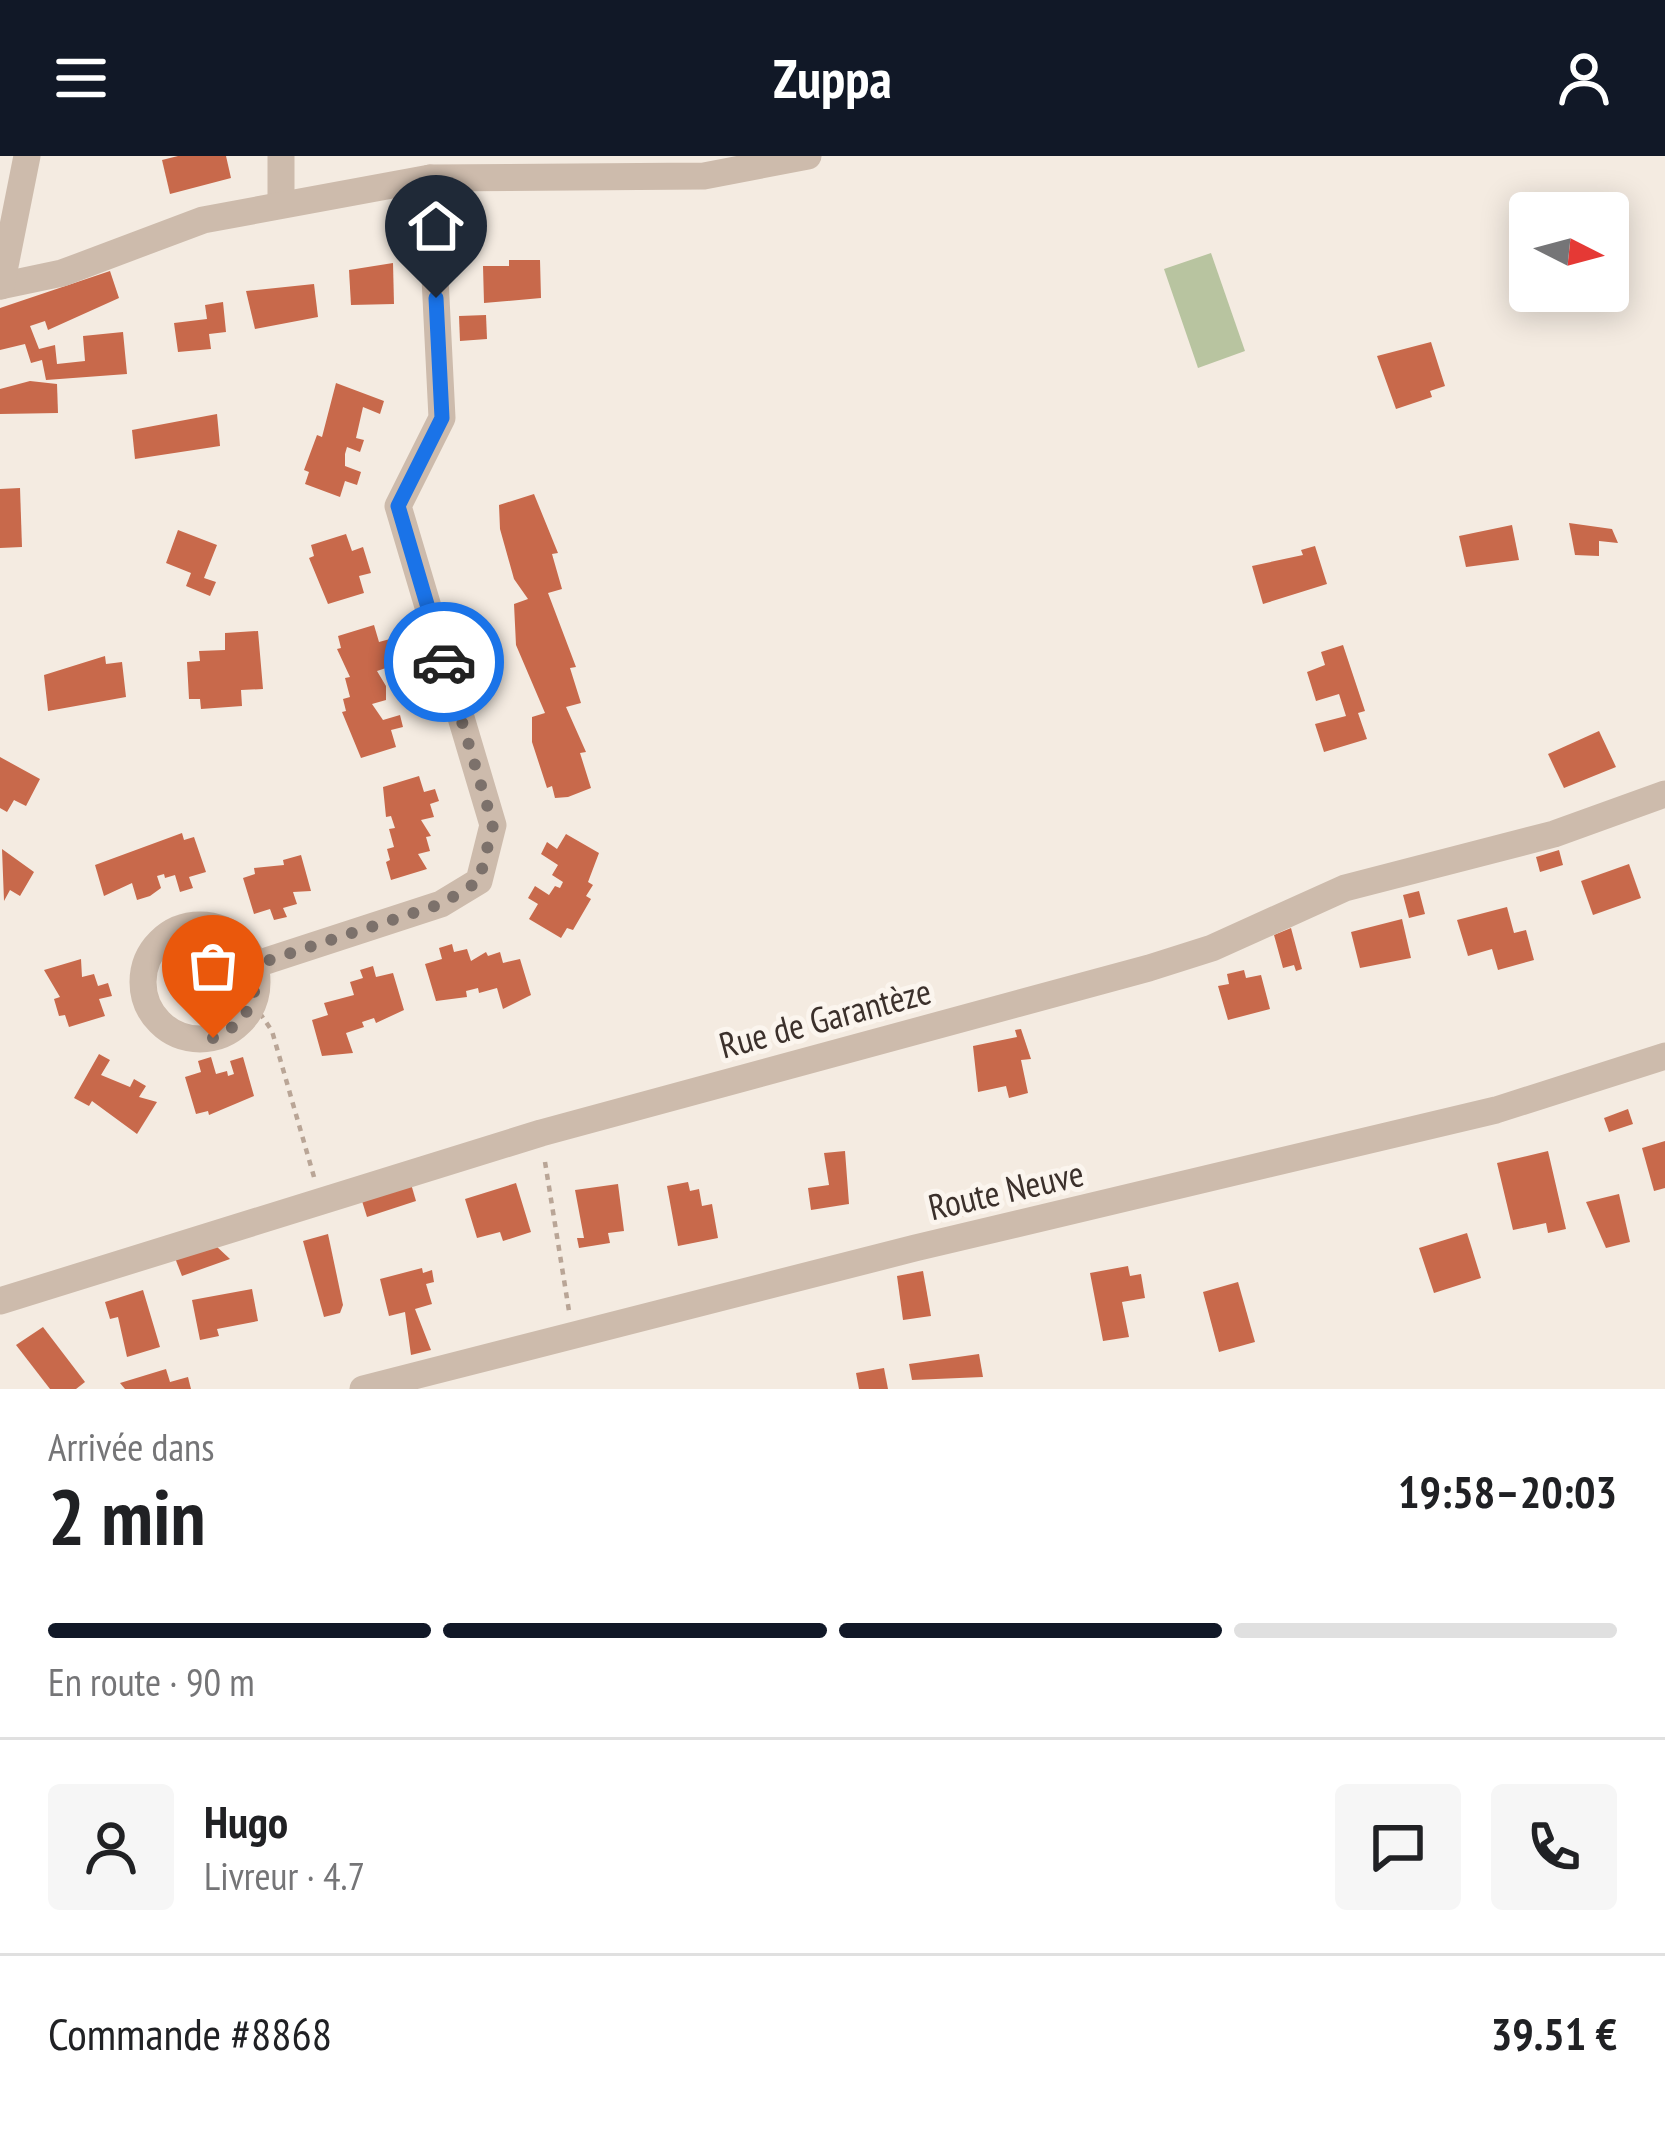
<!DOCTYPE html>
<html lang="fr">
<head>
<meta charset="utf-8">
<style>
  :root { --surface:#fff; --page:#f6f6f6; --text:#202124; --muted:#757577; --line:#e0e0e0; --accent:#111827 }
  body { margin:0; font-family:"PT Sans Narrow",sans-serif; background:var(--page); color:var(--text); height:100vh; display:flex; flex-direction:column; font-size:45px; white-space:nowrap }
  * { box-sizing:border-box; margin:0 }
  p { font-size:39px; color:var(--muted) }
  .icon { flex:none; width:66px; height:66px; fill:none; stroke:currentColor; stroke-width:2; stroke-linecap:round; stroke-linejoin:round }
  .map { position:relative; height:1233px; overflow:hidden }
  .side { display:flex; flex-direction:column; background:var(--surface); flex:1 }
  .side>* { flex:none }
  .needle { width:78px; rotate:96deg }
  .buttons { position:absolute; left:1509px; top:36px; display:grid; gap:24px }
  .buttons a { display:grid; place-items:center; width:120px; height:120px; border-radius:12px; background:var(--surface); box-shadow:0 6px 30px #0003; font-size:60px }
  .pin { position:absolute; display:grid; place-items:center; width:102px; height:102px; color:#fff; margin:-123px -51px; border-radius:50% 50% 50% 0; rotate:-45deg; box-shadow:0 0 12px #0007 }
  .pin .icon { rotate:45deg }
  .courier { position:absolute; display:grid; place-items:center; width:120px; height:120px; margin:-60px; border:9px solid #1a73e8; border-radius:50%; background:#fff; color:#222; box-shadow:0 3px 15px #0007 }
  .head em { font-style:normal; font-weight:600 }
  .head div { display:flex; flex-direction:column-reverse }
  .head { display:flex; align-items:center; justify-content:space-between; height:204px; padding:0 48px }
  h1 { font-size:78px; font-weight:600; line-height:90px }
  .bar { display:grid; grid-template-columns:repeat(4,1fr); gap:18px 12px; align-content:center; height:144px; padding:0 48px }
  .bar i { height:15px; border-radius:9px; background:var(--line) }
  .bar .active { background:var(--accent) }
  .bar p { grid-column:span 4 }
  .line { display:flex; align-items:center; gap:30px; padding:0 48px; border-top:3px solid var(--line) }
  .line div { flex:1 }
  .round { display:grid; place-items:center; flex:none; width:126px; height:126px; border-radius:12px; background:var(--page) }
  header { display:flex; justify-content:space-between; align-items:center; height:156px; padding:0 48px; background:var(--accent); color:#fff; font-size:54px; font-weight:600 }
  .map>svg:first-child { display:block }
  .green { fill:#b8c4a0 }
  .building { fill:#c8694b }
  .lines { fill:none; stroke-linecap:round; stroke-linejoin:round }
  .path { stroke:#b9a596; stroke-width:4.5; stroke-dasharray:6 6; stroke-linecap:butt }
  .minor { stroke:#cdbbac; stroke-width:27 }
  .done { stroke:#7c716b; stroke-width:12; stroke-dasharray:0 21.6 }
  .route { stroke:#1a73e8; stroke-width:15 }
  .labels { text-anchor:middle; stroke-width:10; stroke-linejoin:round; paint-order:stroke }
  .street-label { font-size:36px; fill:#3b302b; stroke:#fbf5ee }
</style>
</head>
<body>
<header><svg class="icon" aria-label="menu" viewBox="0 0 24 24"><path d="M4 6h16M4 12h16M4 18h16"/></svg>Zuppa<svg class="icon" aria-label="person" viewBox="0 0 24 24"><circle cx="12" cy="8" r="4"/><path d="M4 21q1-7 8-7t8 7"/></svg></header>
<div class="map">
<svg width="1665" height="1233" viewBox="0 0 1665 1233">
  <rect width="100%" height="100%" fill="#f4ebe1"/>
  <!-- green -->
  <polygon class="green" points="1211,97 1245,195 1198,212 1164,113"/>
  <!-- building -->
  <g class="building">
    <polygon points="178,0 226,0 231,22 170,38 162,4"/>
    <polygon points="509,104 540,104 541,142 484,147 483,110 509,110"/>
    <polygon points="393,107 394,148 351,149 349,114"/>
    <polygon points="110,115 119,142 48,174 45,165 30,170 39,193 55,189 57,208 85,205 83,180 123,176 127,218 46,224 42,204 31,207 25,188 0,194 0,152"/>
    <polygon points="314,128 318,161 255,173 246,135"/>
    <polygon points="223,146 226,176 209,178 211,193 178,196 174,167 207,163 205,149"/>
    <polygon points="486,159 487,183 460,185 459,160"/>
    <polygon points="1431,186 1445,230 1430,235 1432,241 1396,253 1377,200"/>
    <polygon points="30,225 57,228 58,257 0,258 0,233"/>
    <polygon points="336,227 384,245 380,258 363,251 356,282 364,284 360,296 347,291 345,298 345,310 361,316 357,329 345,325 340,341 305,328 309,316 304,314 317,279 322,281"/>
    <polygon points="217,258 220,290 135,303 132,274"/>
    <polygon points="20,332 22,391 0,392 0,333"/>
    <polygon points="534,338 558,397 552,398 562,433 548,437 576,511 570,512 581,547 566,551 586,596 580,597 591,632 568,641 555,642 552,630 547,632 532,586 532,561 545,557 516,489 514,448 528,443 514,423 500,373 499,349"/>
    <polygon points="1569,367 1612,373 1618,387 1599,385 1599,400 1575,399"/>
    <polygon points="1512,369 1519,404 1466,411 1459,380"/>
    <polygon points="178,374 217,389 204,422 216,426 210,440 186,430 191,417 166,407"/>
    <polygon points="346,378 352,395 363,391 371,417 359,420 364,437 328,448 309,402 314,400 311,389"/>
    <polygon points="1315,390 1327,428 1263,448 1252,410 1303,399 1301,394"/>
    <polygon points="374,469 379,486 390,483 394,496 386,498 389,511 377,515 386,530 386,544 372,548 383,564 400,559 403,571 391,574 396,591 361,602 342,556 346,555 343,543 350,541 345,522 350,521 337,493 341,492 338,480"/>
    <polygon points="258,475 263,533 241,534 242,550 201,553 200,543 189,543 187,506 200,505 199,495 225,494 225,477"/>
    <polygon points="1343,489 1365,555 1358,557 1367,583 1324,596 1315,568 1346,560 1339,538 1316,545 1307,516 1325,509 1321,496"/>
    <polygon points="105,500 106,508 122,506 126,541 48,555 44,519"/>
    <polygon points="1599,575 1616,611 1564,632 1548,598"/>
    <polygon points="0,601 40,623 26,650 14,644 7,656 0,652"/>
    <polygon points="419,620 424,636 435,633 439,645 430,648 434,661 421,664 431,680 426,681 430,695 418,698 427,713 391,724 386,706 390,704 387,693 394,691 389,673 395,672 391,660 386,661 383,631"/>
    <polygon points="182,677 184,684 194,681 206,716 189,721 193,732 180,736 175,719 165,722 164,718 157,720 161,732 150,740 137,744 132,727 104,740 95,709"/>
    <polygon points="566,678 599,697 588,726 593,729 586,740 591,743 573,774 567,772 561,782 529,763 538,748 528,742 535,730 549,739 555,730 560,732 563,726 552,719 558,709 541,698 547,686 557,693"/>
    <polygon points="2,693 34,716 20,740 10,734 4,745"/>
    <polygon points="1559,694 1563,709 1540,716 1536,701"/>
    <polygon points="301,699 311,735 293,736 297,748 283,752 287,761 274,764 270,753 254,758 243,722 255,718 254,712 284,709 283,704"/>
    <polygon points="1629,708 1641,742 1593,759 1581,725"/>
    <polygon points="1419,735 1425,758 1409,762 1403,739"/>
    <polygon points="1507,751 1514,777 1526,774 1534,804 1498,814 1492,793 1468,800 1457,764"/>
    <polygon points="1402,763 1411,802 1360,812 1351,776"/>
    <polygon points="1291,772 1302,813 1296,815 1294,809 1283,812 1274,779"/>
    <polygon points="452,788 454,796 467,793 471,805 486,796 488,800 500,796 503,807 520,803 531,839 503,853 497,832 479,837 478,832 466,835 467,841 436,845 425,808 442,803 439,792"/>
    <polygon points="81,803 82,821 94,818 98,830 108,827 112,840 99,843 105,860 69,871 65,859 59,860 54,843 60,841 44,814"/>
    <polygon points="373,810 376,821 393,817 404,854 376,867 374,862 362,866 364,871 346,877 353,897 322,900 312,864 328,859 324,847 354,839 350,826 363,822 360,814"/>
    <polygon points="1244,814 1246,822 1261,819 1270,853 1228,864 1218,830 1229,828 1227,818"/>
    <polygon points="1021,873 1031,903 1021,904 1028,937 1009,942 1006,930 978,936 973,890 1017,881 1015,874"/>
    <polygon points="99,898 110,904 101,919 130,931 134,923 146,930 139,941 157,946 137,978 92,945 89,950 74,942"/>
    <polygon points="211,901 216,918 227,915 228,920 234,918 230,905 243,901 254,940 209,959 208,955 196,958 185,921 201,916 198,905"/>
    <polygon points="1628,953 1633,968 1609,976 1604,962"/>
    <polygon points="1665,985 1665,1032 1654,1035 1642,992"/>
    <polygon points="845,995 849,1048 811,1054 808,1032 829,1029 824,997"/>
    <polygon points="1548,995 1566,1073 1548,1077 1546,1067 1513,1074 1497,1007"/>
    <polygon points="688,1026 690,1035 699,1033 702,1050 712,1048 718,1082 678,1090 667,1030"/>
    <polygon points="516,1027 531,1076 503,1085 500,1076 477,1082 465,1043"/>
    <polygon points="411,1028 416,1045 367,1061 362,1045"/>
    <polygon points="618,1028 624,1075 608,1077 610,1087 579,1092 577,1082 584,1082 575,1034"/>
    <polygon points="960,1036 964,1060 947,1063 943,1040"/>
    <polygon points="1619,1038 1630,1086 1606,1092 1586,1046"/>
    <polygon points="1467,1077 1481,1122 1434,1137 1419,1092"/>
    <polygon points="328,1078 343,1149 340,1157 324,1161 303,1085"/>
    <polygon points="215,1089 230,1103 182,1120 175,1102"/>
    <polygon points="1128,1110 1130,1120 1141,1118 1145,1142 1122,1146 1129,1181 1103,1185 1090,1117"/>
    <polygon points="422,1112 423,1117 432,1114 434,1126 426,1128 432,1148 415,1153 431,1194 411,1199 405,1156 389,1160 380,1123"/>
    <polygon points="923,1115 931,1160 903,1164 897,1120"/>
    <polygon points="1238,1126 1255,1186 1219,1196 1203,1136"/>
    <polygon points="252,1133 258,1165 217,1173 219,1180 200,1184 192,1144"/>
    <polygon points="143,1134 160,1191 127,1201 118,1161 110,1163 105,1146"/>
    <polygon points="43,1171 85,1226 76,1233 50,1233 16,1189"/>
    <polygon points="979,1198 983,1221 912,1224 909,1208"/>
    <polygon points="884,1212 888,1233 859,1233 856,1217"/>
    <polygon points="166,1213 170,1226 188,1221 191,1233 125,1233 120,1227"/>
  </g>
  <g class="lines">
    <!-- path -->
    <g class="path">
      <polyline points="253,847 272,875 314,1021"/>
      <polyline points="545,1006 569,1155"/>
    </g>
    <!-- minor -->
    <g class="minor">
      <polyline points="281,0 281,47"/>
      <polyline points="0,130 62,117 203,64 430,22 704,20 808,0"/>
      <polyline points="1,130 27,0"/>
      <circle cx="200" cy="826" r="57"/>
      <polyline points="254,809 441,748 479,725 493,669 398,350 442,262 430,22"/>
      <polyline points="0,1145 541,977 1149,812 1212,792 1345,732 1554,678 1665,638"/>
      <polyline points="363,1233 915,1092 1496,954 1665,900"/>
    </g>
  </g>
  <g class="lines">
    <!-- done -->
    <path class="done" d="M213,882C246,868 259,845 254,809L441,748L479,725L493,669L444,506"/>
    <!-- route -->
    <polyline class="route" points="436,142 442,262 398,350 444,506"/>
  </g>
  <g class="labels">
    <!-- street labels -->
    <g class="street-label">
      <text transform="translate(825 862) rotate(-15)" y="13">Rue de Garantèze</text>
      <text transform="translate(1006 1034) rotate(-13)" y="13">Route Neuve</text>
    </g>
  </g>
</svg>
<div class="buttons">
<a><svg class="needle" viewBox="-14 -14 28 28"><path d="M0-13l5 13h-10z" fill="#e53935"/><path d="M0 13l5-13h-10z" fill="#757577"/></svg></a>
</div>
<div class="pin" style="left:213px;top:882px;background:#ea580c"><svg class="icon" aria-label="bag" viewBox="0 0 24 24"><path d="M5 8h14l-1 12H6zM9 8a3 3 0 0 1 6 0"/></svg></div>
<div class="pin" style="left:436px;top:142px;background:#1f2937"><svg class="icon" aria-label="home" viewBox="0 0 24 24"><path d="M3 11l9-7 9 7M6 9v11h12V9"/></svg></div>
<div class="courier" style="left:444px;top:506px"><svg class="icon" aria-label="car" viewBox="0 0 24 24"><path d="M5 17H2v-5l4-1 3-4h7l3 4 3 1v5h-3M9 17h6M6 11h13"/><circle cx="7" cy="17" r="2"/><circle cx="17" cy="17" r="2"/></svg></div>
</div>
<section class="side">
<div class="head"><div><h1>2 min</h1><p>Arrivée dans</p></div><em>19:58–20:03</em></div>
<div class="bar"><i class="active"></i><i class="active"></i><i class="active"></i><i></i><p>En route · 90 m</p></div>
<div class="line" style="height:216px"><a class="round"><svg class="icon" aria-label="person" viewBox="0 0 24 24"><circle cx="12" cy="8" r="4"/><path d="M4 21q1-7 8-7t8 7"/></svg></a><div><b>Hugo</b><p>Livreur · 4.7</p></div><a class="round"><svg class="icon" aria-label="chat" viewBox="0 0 24 24"><path d="M4 5h16v11H9l-5 4z"/></svg></a><a class="round"><svg class="icon" aria-label="phone" viewBox="0 0 24 24"><path d="M5 4h4l2 5-3 2q2 4 5 5l2-3 5 2v4C11 20 4 13 5 4z"/></svg></a></div>
<div class="line" style="height:156px"><div>Commande #8868</div><b>39.51 €</b></div>
</section>
</body>
</html>
